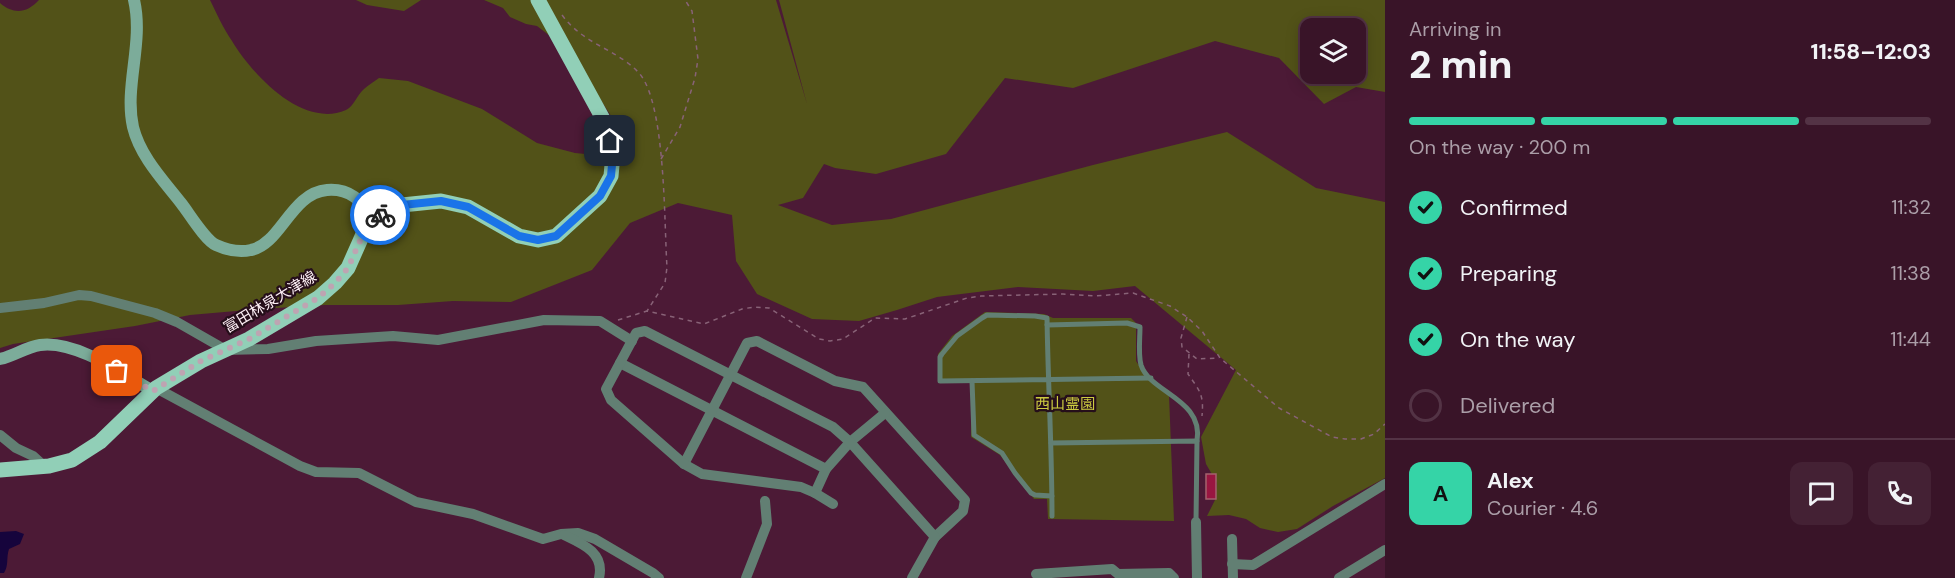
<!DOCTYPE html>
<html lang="en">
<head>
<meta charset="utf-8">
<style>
  :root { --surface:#391428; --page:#442134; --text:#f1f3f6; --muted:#ab9ea8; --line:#533345; --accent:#35d4a7 }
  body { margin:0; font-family:"DM Sans","Noto Sans JP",sans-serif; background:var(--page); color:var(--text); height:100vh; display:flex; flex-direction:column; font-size:22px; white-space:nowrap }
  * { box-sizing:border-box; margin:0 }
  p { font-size:20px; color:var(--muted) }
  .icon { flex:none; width:33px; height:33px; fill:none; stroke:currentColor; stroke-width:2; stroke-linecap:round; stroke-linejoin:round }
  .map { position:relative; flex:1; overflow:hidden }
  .panel { display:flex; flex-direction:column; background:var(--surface); width:570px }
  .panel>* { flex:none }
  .controls { position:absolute; left:1300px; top:18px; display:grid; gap:12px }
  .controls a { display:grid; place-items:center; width:66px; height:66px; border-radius:12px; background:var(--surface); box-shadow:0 3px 15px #0003,0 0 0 2px var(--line); font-size:30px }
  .pin { position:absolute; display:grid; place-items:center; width:51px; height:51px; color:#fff; margin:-26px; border-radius:12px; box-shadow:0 3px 9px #0006 }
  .courier { position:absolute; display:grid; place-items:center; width:60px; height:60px; margin:-30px; border:4px solid #1a73e8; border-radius:50%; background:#fff; color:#222; box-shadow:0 2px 8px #0007 }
  .overview em { font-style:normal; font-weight:800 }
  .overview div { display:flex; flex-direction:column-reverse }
  .overview { display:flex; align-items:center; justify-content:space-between; height:102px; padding:0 24px }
  h1 { font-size:39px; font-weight:800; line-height:45px }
  .bar { display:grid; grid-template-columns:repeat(4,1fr); gap:9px 6px; align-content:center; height:72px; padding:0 24px }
  .bar i { height:8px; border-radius:4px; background:var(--line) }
  .bar .active { background:var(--accent) }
  .bar p { grid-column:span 4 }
  .line { display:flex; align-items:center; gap:15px; padding:0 24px; border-top:2px solid var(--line) }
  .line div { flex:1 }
  .round { display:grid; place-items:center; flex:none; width:63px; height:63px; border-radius:12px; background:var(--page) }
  ol { padding:0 24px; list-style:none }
  li { display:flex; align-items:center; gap:18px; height:66px }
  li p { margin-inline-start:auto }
  li .icon { padding:6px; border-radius:50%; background:var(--accent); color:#111; stroke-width:4 }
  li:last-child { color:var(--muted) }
  li i { width:33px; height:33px; border:3px solid var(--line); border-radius:50% }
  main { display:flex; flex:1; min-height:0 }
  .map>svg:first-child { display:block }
  .green { fill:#525218; fill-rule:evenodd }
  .water { fill:#16043c }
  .building { fill:#991641; stroke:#a4636e; stroke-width:1.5 }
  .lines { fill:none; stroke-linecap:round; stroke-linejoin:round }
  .path { stroke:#886277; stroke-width:1.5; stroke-dasharray:4.5 4.5; stroke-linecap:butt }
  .lane { stroke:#627f73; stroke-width:5 }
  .street { stroke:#627f73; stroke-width:10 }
  .secondary { stroke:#7cac9a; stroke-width:12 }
  .primary { stroke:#91cfb7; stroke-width:15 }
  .done { stroke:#bea4b2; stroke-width:6; stroke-dasharray:0 10.8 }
  .route { stroke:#1a73e8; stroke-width:8 }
  .labels { text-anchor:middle; stroke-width:4.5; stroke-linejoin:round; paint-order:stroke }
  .street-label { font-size:15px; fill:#fceef4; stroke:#250e1a }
  .park-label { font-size:15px; fill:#cccb40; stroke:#250e1a }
</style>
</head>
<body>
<main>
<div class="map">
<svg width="1385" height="578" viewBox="0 0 1385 578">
  <rect width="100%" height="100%" fill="#4c1a36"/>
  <!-- green -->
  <g class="green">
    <path d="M39,0H210C217,14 223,28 232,41C252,74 302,129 346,110C354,106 357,95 364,89C368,85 374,82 379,78L408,81L482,109L537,143L575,153L596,155L604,153L610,143L615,122L587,79L550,36L537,26L526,24L510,17L503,8L484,0H776L807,104L779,0H1385V92L1356,87L1324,104L1279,58L1215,41L1073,88L1005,78L946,154L876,174L835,168L824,164L803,198L778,205L832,225L891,219L1093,165L1227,132L1316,188L1385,202V478L1333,506L1297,529L1278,532L1260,528L1246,519L1229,515L1207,516L1215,500L1217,483L1206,464L1201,437L1236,370L1135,286L1093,291L1018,287L937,297L897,310L859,321L812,319L757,294L736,261L732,215L678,203L630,223L592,270L511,302L453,301L398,305H325L260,309L190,315L135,326L13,344L0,348V3C14,15 27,13 39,0ZM1311,28H1356V74H1311Z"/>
    <polygon points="356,0 421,0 404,11 367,5"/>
    <polygon points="985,312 1044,314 1053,318 1131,318 1136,323 1136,361 1146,376 1169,395 1174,521 1048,519 1047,499 1034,499 1000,455 971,437 971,383 938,383 938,354 952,336"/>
  </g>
  <!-- water -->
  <path class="water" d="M16,531L24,534L20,544L9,549C6,558 9,565 4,573H0V532Z"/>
  <!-- building -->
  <rect class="building" x="1206" y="474" width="10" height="25"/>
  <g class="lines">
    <!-- path -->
    <g class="path">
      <path d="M562,15C584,45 617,49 639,73C666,103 664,224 667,267L665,283L647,311"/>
      <polyline points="661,159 680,127 695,78 698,59 692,11 685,0"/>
      <polyline points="1187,317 1181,338 1182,347 1197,359 1219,358"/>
      <polyline points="618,320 647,311 704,324 742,309 754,307 769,308 819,339 830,341 843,339 875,318 905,319 967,298 981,296 1063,294 1095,296 1133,293 1170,306 1187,317 1202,331 1220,358 1279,408 1332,437 1345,439 1361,439 1374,434 1385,424"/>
      <path d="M1189,354L1188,374C1200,391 1204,395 1202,416"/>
    </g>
    <!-- lane -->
    <g class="lane">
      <path d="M1047,325L1127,323L1140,327C1140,338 1138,354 1141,365C1150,393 1204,399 1197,441"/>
      <polyline points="972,381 974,435 1002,453 1015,473 1031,493 1035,495 1052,496"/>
      <polyline points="1051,443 1197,441 1196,522"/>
      <path d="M1052,516C1052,450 1048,384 1047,318L1035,316L987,315L982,318L957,336L942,354L940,357V381L1151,378"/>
    </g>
    <!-- street -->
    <g class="street">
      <polyline points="0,308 44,303 79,295 91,296 155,313 177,322 226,350 268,349 316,341 393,336 438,340 544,320 600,321 632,341"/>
      <polyline points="620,363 826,469"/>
      <polyline points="156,388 300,466 316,472 359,473 416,502 473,514 543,539 561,534 578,533 595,539 653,573 659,578"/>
      <polyline points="0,435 16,448 33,456 44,466"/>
      <polyline points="684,464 747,343 757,341 835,381 863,387 965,500 963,511 935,537"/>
      <polyline points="815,493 826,469 850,442 885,413"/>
      <polyline points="833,504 815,493 801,487 702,474 684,464 611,400 606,389 636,333 645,331 833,427 850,442 935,537 912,578"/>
      <polyline points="1196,522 1197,578"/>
      <path d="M564,535C583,544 605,553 599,578"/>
      <polyline points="1232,539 1233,578"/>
      <polyline points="1232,564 1253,565 1385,484"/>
      <polyline points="1036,574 1112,569 1118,574 1169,573 1174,578"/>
      <polyline points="746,578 767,524 765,501"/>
      <polyline points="1339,578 1385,550"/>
    </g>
    <!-- secondary -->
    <g class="secondary">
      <path d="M134,0C144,43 124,86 133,127C140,156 163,180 181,203C189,213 205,240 216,245C227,250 238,253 251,250C281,244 291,193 327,190C350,188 361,201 375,218"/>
      <path d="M0,359C14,356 26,347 40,345C76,340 123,374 153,391"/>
    </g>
    <!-- primary -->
    <polyline class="primary" points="0,470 49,466 72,460 100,442 156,388 201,361 249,339 318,298 335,283 348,268 364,232 375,218 402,205 441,201 468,207 519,236 538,240 556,236 600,196 611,176 613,154 608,128 538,0"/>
  </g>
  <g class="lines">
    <!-- done -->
    <polyline class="done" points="117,371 153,391 201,361 249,339 318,298 335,283 348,268 364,232 375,218 380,215"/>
    <!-- route -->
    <polyline class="route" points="380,215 402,205 441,201 468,207 519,236 538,240 556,236 600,196 611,176 613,154 610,141"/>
  </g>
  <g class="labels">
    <!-- street labels -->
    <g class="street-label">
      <text transform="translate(270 302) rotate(-31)" y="5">富田林泉大津線</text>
    </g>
    <!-- park labels -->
    <g class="park-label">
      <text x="1065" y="409">西山霊園</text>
    </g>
  </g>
</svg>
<div class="controls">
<a><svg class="icon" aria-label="layers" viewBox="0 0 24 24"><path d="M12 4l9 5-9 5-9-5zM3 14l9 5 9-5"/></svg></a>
</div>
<div class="pin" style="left:117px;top:371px;background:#ea580c"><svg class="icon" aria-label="bag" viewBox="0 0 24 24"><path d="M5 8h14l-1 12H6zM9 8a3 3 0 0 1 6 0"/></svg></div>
<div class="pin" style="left:610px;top:141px;background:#1f2937"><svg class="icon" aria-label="home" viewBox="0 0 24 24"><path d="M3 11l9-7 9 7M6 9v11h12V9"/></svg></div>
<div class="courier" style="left:380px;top:215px"><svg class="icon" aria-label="bike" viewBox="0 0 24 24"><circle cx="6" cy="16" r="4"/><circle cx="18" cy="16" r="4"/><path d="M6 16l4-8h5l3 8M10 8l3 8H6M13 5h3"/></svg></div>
</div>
<section class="panel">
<div class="overview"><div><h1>2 min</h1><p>Arriving in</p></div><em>11:58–12:03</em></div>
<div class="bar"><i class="active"></i><i class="active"></i><i class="active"></i><i></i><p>On the way · 200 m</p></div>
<ol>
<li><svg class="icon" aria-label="check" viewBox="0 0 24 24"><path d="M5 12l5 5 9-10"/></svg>Confirmed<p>11:32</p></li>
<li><svg class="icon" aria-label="check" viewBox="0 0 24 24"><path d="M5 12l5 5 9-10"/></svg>Preparing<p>11:38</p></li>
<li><svg class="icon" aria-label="check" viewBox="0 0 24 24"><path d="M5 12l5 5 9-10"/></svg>On the way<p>11:44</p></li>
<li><i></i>Delivered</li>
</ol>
<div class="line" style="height:108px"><b class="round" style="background:var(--accent);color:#111">A</b><div><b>Alex</b><p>Courier · 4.6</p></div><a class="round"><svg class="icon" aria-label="chat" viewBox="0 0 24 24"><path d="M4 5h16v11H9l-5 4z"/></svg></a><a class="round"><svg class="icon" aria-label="phone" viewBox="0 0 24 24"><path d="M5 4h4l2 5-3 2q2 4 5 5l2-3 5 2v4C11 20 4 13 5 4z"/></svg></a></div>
</section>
</main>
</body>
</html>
